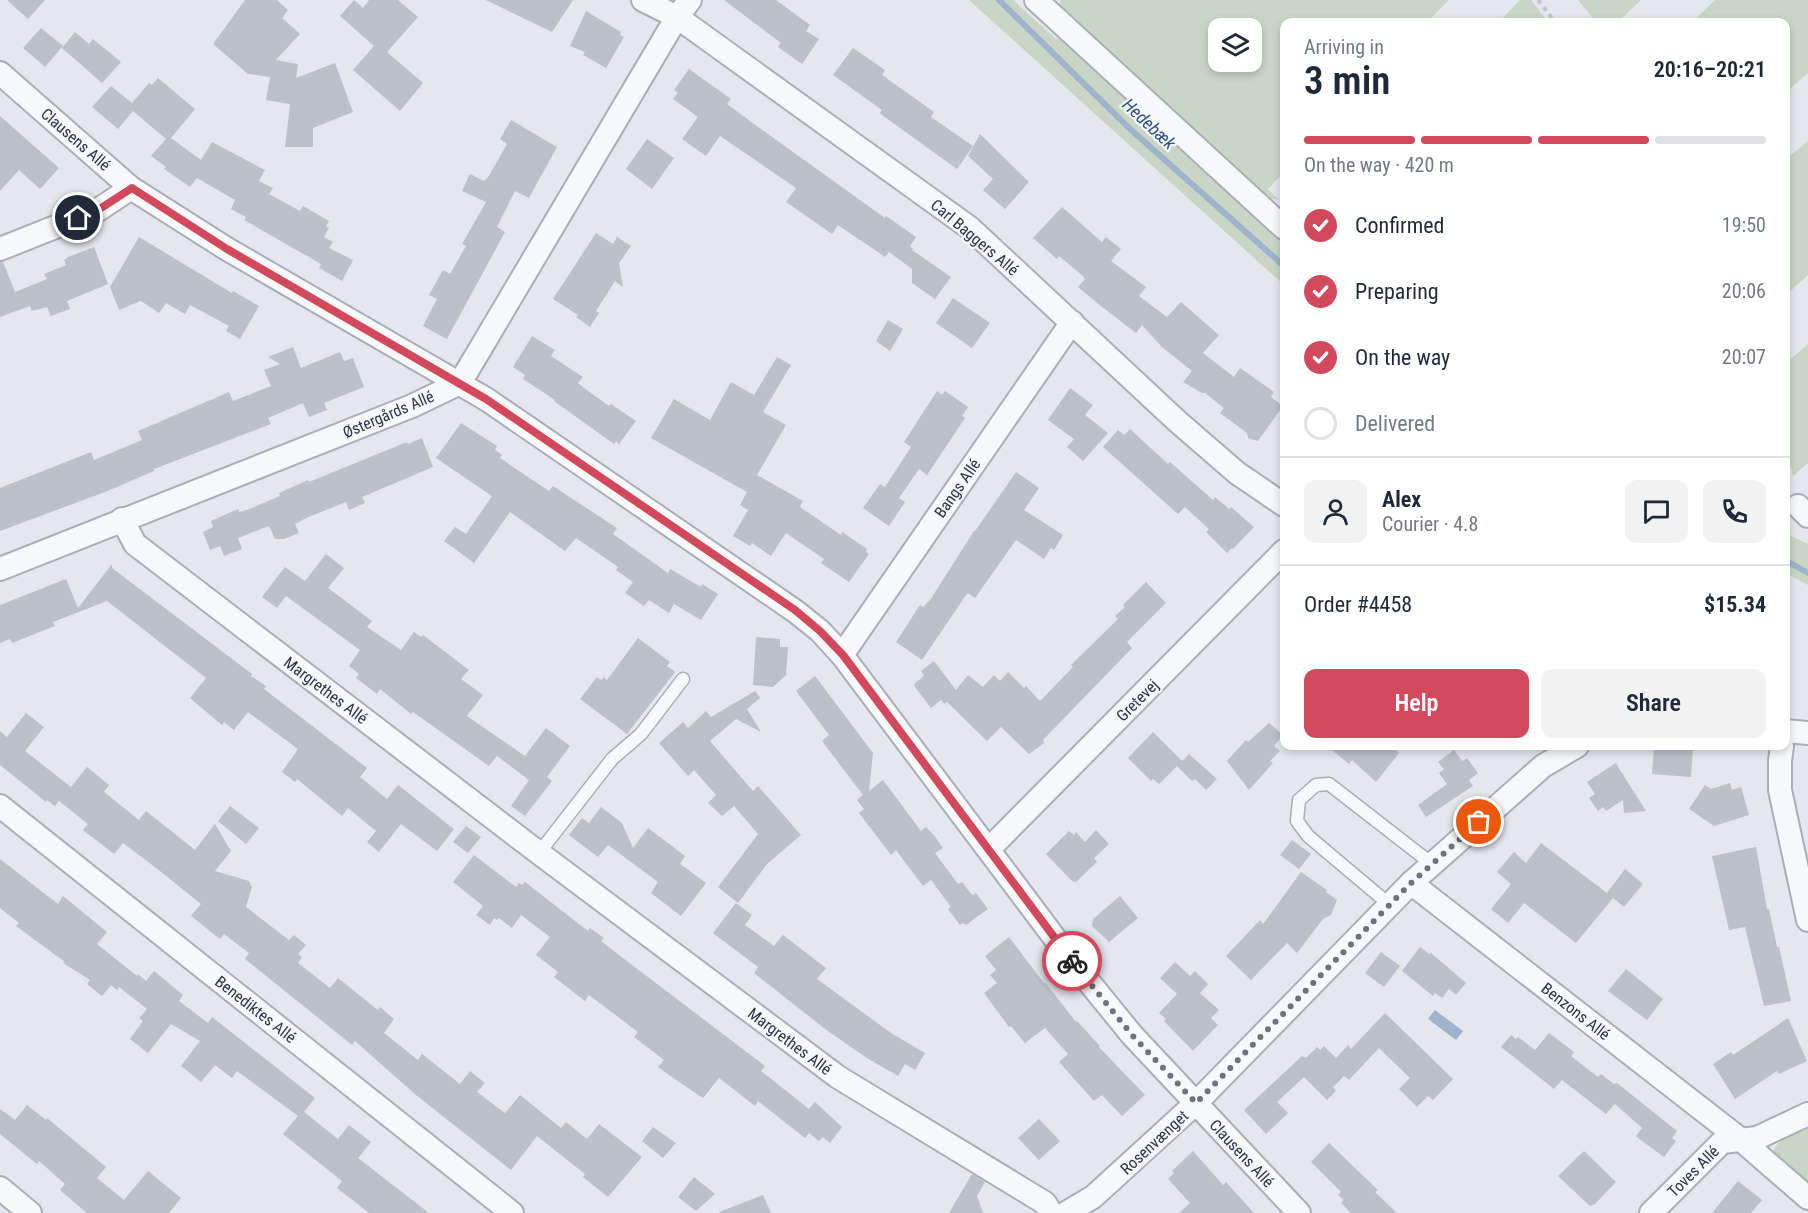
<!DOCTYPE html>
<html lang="en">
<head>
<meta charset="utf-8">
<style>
  :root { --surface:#fff; --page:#f2f2f3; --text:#1f2937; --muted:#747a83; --line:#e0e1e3; --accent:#d1495b }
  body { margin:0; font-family:"Roboto Condensed",sans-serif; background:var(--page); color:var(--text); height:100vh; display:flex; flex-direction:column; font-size:22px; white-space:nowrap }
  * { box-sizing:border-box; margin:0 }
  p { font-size:20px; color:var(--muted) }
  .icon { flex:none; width:33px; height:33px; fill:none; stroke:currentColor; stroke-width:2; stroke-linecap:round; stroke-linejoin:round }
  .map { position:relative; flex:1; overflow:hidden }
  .sheet { position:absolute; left:1280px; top:18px; width:510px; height:732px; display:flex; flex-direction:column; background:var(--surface); border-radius:12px; box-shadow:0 3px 9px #0003 }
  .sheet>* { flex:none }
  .fabs { position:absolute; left:1208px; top:18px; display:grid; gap:12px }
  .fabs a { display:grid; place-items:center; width:54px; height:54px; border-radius:12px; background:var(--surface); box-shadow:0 3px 9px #0003; font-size:30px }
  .pin { position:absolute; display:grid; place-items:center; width:51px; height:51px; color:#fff; margin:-26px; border:3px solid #fff; border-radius:50%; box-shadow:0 2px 6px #0007 }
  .courier { position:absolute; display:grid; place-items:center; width:60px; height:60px; margin:-30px; border:4px solid #d1495b; border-radius:50%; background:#fff; color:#222; box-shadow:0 2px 8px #0007 }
  .head em { font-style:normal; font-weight:600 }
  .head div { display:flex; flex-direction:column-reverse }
  .head { display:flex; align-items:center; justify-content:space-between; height:102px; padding:0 24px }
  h1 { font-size:39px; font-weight:600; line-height:45px }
  .bar { display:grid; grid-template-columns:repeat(4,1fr); gap:9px 6px; align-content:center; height:72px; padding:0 24px }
  .bar i { height:8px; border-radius:4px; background:var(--line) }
  .bar .selected { background:var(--accent) }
  .bar p { grid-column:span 4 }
  .line { display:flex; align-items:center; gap:15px; padding:0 24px; border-top:2px solid var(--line) }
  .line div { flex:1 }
  .round { display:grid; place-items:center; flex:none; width:63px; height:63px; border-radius:12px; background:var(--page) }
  ol { padding:0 24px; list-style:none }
  li { display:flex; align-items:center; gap:18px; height:66px }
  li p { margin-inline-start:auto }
  li .icon { padding:6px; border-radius:50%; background:var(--accent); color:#fff; stroke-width:4 }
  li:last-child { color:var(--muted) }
  li i { width:33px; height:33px; border:3px solid var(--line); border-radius:50% }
  .action { display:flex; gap:12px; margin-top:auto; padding:12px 24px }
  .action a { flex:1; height:69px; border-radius:12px; background:var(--accent); color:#fff; font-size:24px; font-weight:600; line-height:69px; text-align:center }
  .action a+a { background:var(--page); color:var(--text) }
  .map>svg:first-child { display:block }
  .green { fill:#c9d6c5; fill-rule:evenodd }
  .water { fill:#9fb4cc }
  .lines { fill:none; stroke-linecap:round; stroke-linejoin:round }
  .stream { stroke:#9fb4cc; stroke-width:6 }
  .building { fill:#bbc0ca }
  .lane-casing { stroke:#a9aeb7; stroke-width:15 }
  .street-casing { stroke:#a9aeb7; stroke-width:26 }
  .path { stroke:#c2c5cb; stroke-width:4; stroke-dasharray:4.5 4.5; stroke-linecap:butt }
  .lane { stroke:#f7f8fa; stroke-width:12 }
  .street { stroke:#f7f8fa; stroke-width:22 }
  .done { stroke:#6c737f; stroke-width:6; stroke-dasharray:0 10.8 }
  .route { stroke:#d1495b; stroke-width:8 }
  .labels { text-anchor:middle; stroke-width:4.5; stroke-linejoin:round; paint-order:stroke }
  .street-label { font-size:16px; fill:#2b3445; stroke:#f4f6f9 }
  .water-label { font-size:18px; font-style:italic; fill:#34527a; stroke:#f4f6f9 }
</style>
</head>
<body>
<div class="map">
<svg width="1808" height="1213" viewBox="0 0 1808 1213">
  <rect width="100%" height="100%" fill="#e4e7ec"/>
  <!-- green -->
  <g class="green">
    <polygon points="969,0 1013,0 1056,39 1065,33 1284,234 1284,285"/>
    <path d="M1060,0H1449L1427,22H1284V172L1268,189L1279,200L1266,198L1061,11ZM1218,28H1251V62H1218Z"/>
    <polygon points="1520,0 1531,0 1548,22 1499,22"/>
    <polygon points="1578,0 1641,0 1618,22 1596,22"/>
    <polygon points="1715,0 1808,0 1808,73 1785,93 1785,22 1692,22"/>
    <polygon points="1808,141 1808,275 1785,296 1785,160"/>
    <polygon points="1808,344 1808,463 1793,476 1785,443 1785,364"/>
    <polygon points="1785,533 1808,544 1808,585 1785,573"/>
    <path d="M1808,1127V1182L1805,1180L1801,1184L1787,1168L1789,1166L1781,1161L1778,1156L1771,1157C1778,1136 1789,1136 1808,1127Z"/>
  </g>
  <!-- water -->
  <polygon class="water" points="1435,1010 1463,1031 1456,1040 1428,1019"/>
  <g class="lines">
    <!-- stream -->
    <g class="stream">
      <polyline points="999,0 1129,128 1284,266"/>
      <polyline points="1785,560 1808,573"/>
    </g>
  </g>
  <!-- building -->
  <g class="building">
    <polygon points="7,0 45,0 28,19"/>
    <polygon points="245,0 277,0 288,10 282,18 300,34 276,60 298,64 296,78 335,63 338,71 353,112 313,128 313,147 285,147 290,104 266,100 270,77 248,74 213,44"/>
    <polygon points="354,0 363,8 369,0 398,0 418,17 387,52 423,83 400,111 353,70 374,46 340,16"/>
    <polygon points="486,0 573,0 552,32"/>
    <polygon points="724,0 776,0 810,25 806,31 819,39 802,64 778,47 781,43"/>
    <polygon points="586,11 621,32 620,35 624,37 606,68 583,55 585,52 570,46"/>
    <polygon points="41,28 63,46 45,67 23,48"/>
    <polygon points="75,32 89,44 93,39 121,62 102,83 62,48"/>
    <polygon points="853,48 885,70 882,75 934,112 931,117 973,146 957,169 882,115 880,113 882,110 833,75"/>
    <polygon points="689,69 731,99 727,104 758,127 885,218 886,216 916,237 910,246 913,249 912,250 951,277 935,299 912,283 912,269 889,252 885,257 838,225 832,234 786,202 796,188 720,136 706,156 682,139 698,117 673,99 678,93 674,90"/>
    <polygon points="158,78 195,109 171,138 201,160 212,142 265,170 259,181 273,188 269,194 300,211 303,206 329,221 326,226 329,228 324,237 333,242 329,248 353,260 342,281 319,268 321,264 244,220 246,217 231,209 235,200 197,178 190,187 164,169 166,167 151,156 166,139 133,111 118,129 92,107 111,86 132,103 149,83 152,85"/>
    <polygon points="0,116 59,168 40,189 19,170 0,191"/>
    <polygon points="511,120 557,147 529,198 515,191 497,227 505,232 447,339 423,326 437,299 429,295 443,270 450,274 466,246 462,244 486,202 462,191 470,174 484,181 489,176 507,144 500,139"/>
    <polygon points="980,134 1029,182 1005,209 983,190 993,179 968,156"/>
    <polygon points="647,139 674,158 652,189 626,169"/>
    <polygon points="1062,207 1102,242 1106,237 1121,249 1111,261 1146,287 1139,296 1167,317 1181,302 1219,335 1203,353 1234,377 1240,368 1274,392 1271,397 1283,406 1258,441 1248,438 1247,433 1220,413 1224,408 1205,393 1202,393 1183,382 1192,371 1162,347 1142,325 1136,333 1097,303 1078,287 1085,279 1083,276 1059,256 1057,259 1033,238"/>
    <polygon points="596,233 613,244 617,237 631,246 619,263 623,287 615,281 596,311 599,313 590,327 576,317 578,315 553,299"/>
    <polygon points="139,237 232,293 233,291 259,306 240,339 226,331 229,326 190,305 185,314 166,303 159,313 141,301 119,310 110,287"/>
    <polygon points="94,247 108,284 67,301 70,309 51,316 47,307 32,311 30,306 0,317 0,262 3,262 15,292 47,279 44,274 66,265 64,260 68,257"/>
    <polygon points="953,298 990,323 972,348 936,323"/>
    <polygon points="888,320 903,329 890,351 876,341"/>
    <polygon points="532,336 555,350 551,356 583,377 578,383 584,388 609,406 611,404 636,421 619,444 616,441 614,444 554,401 555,400 523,379 525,375 513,367"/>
    <polygon points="293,347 301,368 340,352 344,361 353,358 364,387 324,403 327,410 309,417 303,403 268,418 271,424 154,469 154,471 105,492 0,531 0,488 91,452 94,460 135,443 142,440 138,431 229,392 233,401 271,386 264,370 280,364 268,357"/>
    <polygon points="777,357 791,365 763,412 786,425 757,475 803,501 800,507 841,535 842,532 867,549 866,552 869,554 849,582 821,563 824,559 786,533 771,556 752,543 750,546 733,536 748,510 740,505 747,492 651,438 674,399 710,420 731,382 754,395"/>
    <polygon points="1070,388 1093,405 1085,415 1108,433 1083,461 1067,447 1074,439 1048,420"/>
    <polygon points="937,391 942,395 945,391 968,407 962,416 965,418 927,475 919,469 899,498 905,502 889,526 863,508 880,484 885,487 911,447 904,442"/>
    <polygon points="461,423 497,446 495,450 502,455 500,458 549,491 553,486 617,528 613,534 668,573 670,569 701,587 702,584 718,594 701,620 674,604 669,613 649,600 644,606 625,593 633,582 616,570 618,567 576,538 565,551 510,512 474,563 444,541 455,527 466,534 492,496 436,458"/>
    <polygon points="1130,429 1168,464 1170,462 1213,500 1215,497 1229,509 1231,507 1254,527 1233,549 1232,548 1227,553 1206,532 1209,529 1185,507 1178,514 1103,447 1118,430 1124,435"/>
    <polygon points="422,438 433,467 362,497 365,503 349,510 346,502 306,518 295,524 299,533 284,539 275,539 269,526 238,538 242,549 224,556 220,546 210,550 203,532 213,527 211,521 238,509 239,512 247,510 280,496 279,493 308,480 309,482 407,442 408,444"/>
    <polygon points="1016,472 1039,488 1024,510 1063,535 1054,550 1051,548 1044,559 1016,540 975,598 968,593 964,598 922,660 896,642 920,605 923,607 930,600 974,531 975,531 982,521"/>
    <polygon points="326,554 344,568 328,588 372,621 367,627 401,650 414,632 421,637 423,635 469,670 461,679 483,695 467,716 525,756 546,728 570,746 547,777 552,781 525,816 511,806 529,780 497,756 489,766 413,712 411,714 380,689 377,694 356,678 359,674 349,666 360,650 286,596 277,608 262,597 285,567 305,581"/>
    <polygon points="112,564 112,568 252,674 251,676 266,686 264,689 367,768 360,777 387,799 398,785 454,829 437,851 401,824 379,852 367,842 376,831 348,808 342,816 297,779 295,782 282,772 298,749 248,712 234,730 224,722 222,725 190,698 206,678 107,601 53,622 55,626 12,643 10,639 0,643 0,605 66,579 78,608"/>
    <polygon points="1146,582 1166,603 1127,642 1132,648 1043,740 1044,743 1029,754 1001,727 987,741 947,702 944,704 941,700 931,708 915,687 914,684 924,676 921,671 934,661 956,690 968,675 983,687 994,675 1000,681 1008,672 1024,688 1026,686 1040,701 1073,667 1071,665 1118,619 1115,616 1125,607 1123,605"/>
    <polygon points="756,637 780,639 780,647 788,647 786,675 773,687 753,685"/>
    <polygon points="638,638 670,662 667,666 675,672 627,734 580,699 597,677 601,680 604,677 607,680"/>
    <polygon points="815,676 873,753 869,791 883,780 921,831 926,827 933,834 943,848 935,853 958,884 962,882 972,895 976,893 988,909 966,925 963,923 960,925 948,909 951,907 931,880 923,886 896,850 891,855 859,813 864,809 857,800 863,795 822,741 829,735 796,691"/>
    <polygon points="755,691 760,698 747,709 761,732 736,719 710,741 753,791 758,786 801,835 767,864 738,903 718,887 758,834 734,806 722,816 708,803 716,795 694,770 688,776 659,743 683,722 688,728 706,711 711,717"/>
    <polygon points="26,713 44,727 25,751 71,787 87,767 109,785 104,792 139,820 146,811 195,850 215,824 231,851 215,871 249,881 252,887 246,907 289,940 294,935 306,945 298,954 302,957 298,963 330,988 338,978 378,1010 380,1007 394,1019 384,1033 418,1060 422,1054 460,1084 470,1071 485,1083 477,1092 505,1113 520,1095 561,1128 566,1122 587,1139 599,1124 642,1157 608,1197 583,1177 585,1174 537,1136 511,1170 416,1095 355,1041 352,1045 245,959 249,953 224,934 220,939 191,916 201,904 160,871 123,843 114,854 83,830 88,824 59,801 55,806 47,800 46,802 0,765 0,731 7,737"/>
    <polygon points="1269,723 1283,735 1274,746 1280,751 1270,761 1273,763 1249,790 1227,761 1246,740 1248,742"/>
    <polygon points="1153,732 1182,761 1189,754 1217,779 1206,790 1195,779 1192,781 1177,766 1159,784 1153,779 1151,781 1128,758"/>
    <polygon points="1327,746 1391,746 1399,753 1376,782 1352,760 1349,764"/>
    <polygon points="1654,746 1693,746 1691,777 1652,774"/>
    <polygon points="1454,750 1462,761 1467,758 1478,773 1469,780 1473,786 1426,817 1418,805 1447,784 1439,773 1444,769 1438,762"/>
    <polygon points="1616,763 1620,770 1646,811 1624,813 1623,800 1606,811 1603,807 1598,811 1589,798 1595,794 1587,782"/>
    <polygon points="1730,783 1732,790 1741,787 1749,815 1714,826 1689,809 1705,785 1711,789"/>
    <polygon points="230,806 259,828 246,844 218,821"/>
    <polygon points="601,807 622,823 633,848 648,828 685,856 680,864 706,883 681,916 651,893 658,882 608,845 598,857 569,835 582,818 589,823"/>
    <polygon points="466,826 481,837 468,853 453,842"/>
    <polygon points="1096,830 1109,844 1094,858 1097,862 1076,882 1072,881 1046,854 1069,831 1074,835 1076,832 1085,842"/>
    <polygon points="1292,840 1311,854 1299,869 1280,855"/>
    <polygon points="1541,843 1607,893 1625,869 1643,884 1624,907 1613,898 1576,943 1524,903 1508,923 1491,909 1511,884 1497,872 1514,852 1526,863"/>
    <polygon points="1756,847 1767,909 1769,909 1777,947 1779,947 1791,1001 1764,1006 1745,927 1729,930 1712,856"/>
    <polygon points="474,855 516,887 519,883 522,885 525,882 588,931 590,928 604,938 601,941 619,955 765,1066 761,1071 809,1109 815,1102 842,1127 830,1143 823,1137 819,1141 809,1133 805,1138 758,1101 755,1106 719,1078 703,1098 672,1077 658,1067 664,1060 634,1037 638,1032 589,995 585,1001 554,977 558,972 536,955 550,937 521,915 512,928 499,918 497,920 494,918 490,925 476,915 483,906 453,882"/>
    <polygon points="0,859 58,904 63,896 107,932 97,944 137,976 138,974 146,981 154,971 183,995 179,1001 208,1023 212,1017 315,1098 304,1112 338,1139 349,1125 371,1142 358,1158 429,1213 369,1213 337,1188 342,1181 283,1134 298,1116 237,1071 232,1078 215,1065 201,1082 181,1066 200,1041 171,1024 148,1053 130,1039 143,1021 139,1018 147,1009 119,987 117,990 111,985 102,996 87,984 90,980 63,963 65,962 16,926 19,923 0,908"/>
    <polygon points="1301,872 1327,890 1326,892 1337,900 1331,915 1323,919 1297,953 1287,943 1251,980 1226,956 1260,920 1263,924"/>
    <polygon points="1120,896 1138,918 1109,942 1092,926 1093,919"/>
    <polygon points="736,903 752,915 745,925 774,946 783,935 826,968 817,979 891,1033 925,1053 915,1070 905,1064 898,1076 867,1058 825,1029 754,973 758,967 713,933"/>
    <polygon points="1009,937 1044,983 1045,982 1076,1022 1077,1021 1100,1046 1099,1047 1145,1095 1122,1116 1102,1095 1094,1101 1059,1062 1068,1054 1045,1028 1025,1043 1011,1026 1009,1027 984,993 997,983 990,975 996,970 985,956"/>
    <polygon points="1420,947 1429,954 1431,953 1466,983 1456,995 1449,989 1442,998 1435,993 1433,996 1402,971"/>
    <polygon points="1381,952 1400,966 1384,987 1365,973"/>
    <polygon points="1175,962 1190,976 1195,971 1208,984 1200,993 1219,1010 1211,1018 1218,1025 1193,1051 1164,1021 1166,1019 1159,1013 1177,994 1160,978"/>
    <polygon points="1626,969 1663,999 1647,1020 1608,991"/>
    <polygon points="1385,1013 1453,1079 1433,1100 1428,1096 1417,1107 1399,1089 1410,1078 1379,1048 1349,1080 1344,1076 1333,1087 1336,1091 1327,1100 1304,1077 1277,1102 1288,1113 1266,1134 1244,1110 1302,1056 1306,1058 1317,1047 1320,1050 1324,1046 1336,1058 1348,1045 1351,1049"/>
    <polygon points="1788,1018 1807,1061 1779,1074 1777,1071 1735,1099 1713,1064 1731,1052 1733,1055"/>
    <polygon points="1549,1033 1574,1052 1571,1056 1598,1077 1601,1074 1614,1084 1617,1083 1677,1131 1672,1138 1676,1141 1664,1157 1638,1138 1636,1136 1642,1128 1615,1104 1606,1114 1562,1080 1554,1089 1501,1047 1511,1035 1516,1039 1518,1037 1535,1050"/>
    <polygon points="27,1105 46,1120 47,1118 106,1167 97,1178 124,1200 148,1171 181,1198 169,1213 87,1213 60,1190 65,1184 39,1161 37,1164 0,1134 0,1109 15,1120"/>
    <polygon points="1039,1119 1060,1141 1039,1160 1018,1138"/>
    <polygon points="653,1127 676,1143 663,1158 642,1141"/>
    <polygon points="1329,1143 1378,1190 1375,1192 1397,1213 1351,1213 1341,1203 1344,1200 1338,1195 1341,1192 1311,1162"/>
    <polygon points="1193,1151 1223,1185 1226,1182 1254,1213 1179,1213 1190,1203 1168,1179 1174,1173 1172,1171"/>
    <polygon points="1584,1151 1616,1182 1595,1204 1590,1206 1558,1176"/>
    <polygon points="972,1174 985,1182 977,1196 983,1213 949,1213"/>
    <polygon points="694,1177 715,1194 696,1211 678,1197"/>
    <polygon points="1738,1181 1762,1200 1751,1213 1712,1213"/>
    <polygon points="763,1195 771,1213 720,1213 719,1212"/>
  </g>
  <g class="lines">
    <!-- lane casing -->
    <g class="lane-casing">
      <g id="lane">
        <polyline points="539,853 612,759 641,734 683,679"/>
        <polyline points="1390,905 1308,836 1297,821 1299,800 1316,785 1329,784 1432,864"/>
      </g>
    </g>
    <!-- street casing -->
    <g class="street-casing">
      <g id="street">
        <polyline points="643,0 677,17 970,228 1177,421 1237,473 1284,505"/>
        <polyline points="1036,0 1284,228"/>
        <polyline points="0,73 131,188 227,249 486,399 795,611 820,631 842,655 1075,965 1132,1035 1299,1213"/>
        <polyline points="0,249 98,210 131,188"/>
        <polyline points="1798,506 1808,516"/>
        <polyline points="122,519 135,544 539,853 838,1077 1045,1203 1051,1213"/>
        <polyline points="0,569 412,406 460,383 677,17 690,0"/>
        <polyline points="842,655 1072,322"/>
        <polyline points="1785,731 1808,733"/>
        <polyline points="1782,746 1780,761 1780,790 1808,920"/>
        <polyline points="0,806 512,1213"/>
        <polyline points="989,849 1284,551"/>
        <polyline points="1411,883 1740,1139 1808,1198"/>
        <polyline points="0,1188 30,1213"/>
        <polyline points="1066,1213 1093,1197 1196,1103 1411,883 1543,766 1577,746"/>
        <polyline points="1651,1213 1722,1142 1757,1138 1808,1114"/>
      </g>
    </g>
    <!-- path -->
    <polyline class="path" points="1538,0 1555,22"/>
    <!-- lane -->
    <use href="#lane" class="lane"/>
    <!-- street -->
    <use href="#street" class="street"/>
  </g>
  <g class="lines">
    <!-- done -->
    <polyline class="done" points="1072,961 1132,1035 1196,1103 1411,883 1479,822"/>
    <!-- route -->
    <polyline class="route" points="78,218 98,210 132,188 227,249 486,399 795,610 820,631 843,655 1072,961"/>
  </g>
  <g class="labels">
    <!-- street labels -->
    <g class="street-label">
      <text transform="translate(76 139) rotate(41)" y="6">Clausens Allé</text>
      <text transform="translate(975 237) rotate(40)" y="6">Carl Baggers Allé</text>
      <text transform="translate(388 414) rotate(-23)" y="6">Østergårds Allé</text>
      <text transform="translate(957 488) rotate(-55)" y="6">Bangs Allé</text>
      <text transform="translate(326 690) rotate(37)" y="6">Margrethes Allé</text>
      <text transform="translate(1137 700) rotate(-45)" y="6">Gretevej</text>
      <text transform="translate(256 1009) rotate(38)" y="6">Benediktes Allé</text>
      <text transform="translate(1576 1011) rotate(38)" y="6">Benzons Allé</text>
      <text transform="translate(790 1041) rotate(37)" y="6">Margrethes Allé</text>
      <text transform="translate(1154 1142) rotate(-43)" y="6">Rosenvænget</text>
      <text transform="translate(1242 1153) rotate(47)" y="6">Clausens Allé</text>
      <text transform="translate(1693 1171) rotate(-45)" y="6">Toves Allé</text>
    </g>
    <!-- water labels -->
    <g class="water-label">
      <text transform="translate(1149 124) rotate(43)" y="6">Hedebæk</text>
    </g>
  </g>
</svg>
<div class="fabs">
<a><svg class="icon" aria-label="layers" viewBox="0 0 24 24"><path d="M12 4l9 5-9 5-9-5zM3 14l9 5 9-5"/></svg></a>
</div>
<div class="pin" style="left:1479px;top:822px;background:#ea580c"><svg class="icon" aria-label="bag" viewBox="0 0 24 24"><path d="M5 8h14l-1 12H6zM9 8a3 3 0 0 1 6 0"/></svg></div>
<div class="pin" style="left:78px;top:218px;background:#1f2937"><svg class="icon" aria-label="home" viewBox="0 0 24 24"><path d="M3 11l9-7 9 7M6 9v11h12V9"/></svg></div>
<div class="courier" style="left:1072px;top:961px"><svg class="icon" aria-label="bike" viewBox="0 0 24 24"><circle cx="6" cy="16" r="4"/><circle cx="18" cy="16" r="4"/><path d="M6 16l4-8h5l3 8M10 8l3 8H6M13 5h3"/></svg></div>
<section class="sheet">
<div class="head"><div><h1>3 min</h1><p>Arriving in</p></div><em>20:16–20:21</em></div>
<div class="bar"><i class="selected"></i><i class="selected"></i><i class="selected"></i><i></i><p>On the way · 420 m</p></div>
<ol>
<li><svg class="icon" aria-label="check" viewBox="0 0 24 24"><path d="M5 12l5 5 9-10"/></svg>Confirmed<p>19:50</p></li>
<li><svg class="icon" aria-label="check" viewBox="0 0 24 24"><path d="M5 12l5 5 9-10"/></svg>Preparing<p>20:06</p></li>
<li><svg class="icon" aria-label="check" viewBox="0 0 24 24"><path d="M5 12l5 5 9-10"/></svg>On the way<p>20:07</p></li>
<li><i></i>Delivered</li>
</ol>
<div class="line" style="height:108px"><a class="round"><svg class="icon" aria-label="person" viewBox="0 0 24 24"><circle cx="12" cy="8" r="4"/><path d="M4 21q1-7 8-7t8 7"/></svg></a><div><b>Alex</b><p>Courier · 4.8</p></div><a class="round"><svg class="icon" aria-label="chat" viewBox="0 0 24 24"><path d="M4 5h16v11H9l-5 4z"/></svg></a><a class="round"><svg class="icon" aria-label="phone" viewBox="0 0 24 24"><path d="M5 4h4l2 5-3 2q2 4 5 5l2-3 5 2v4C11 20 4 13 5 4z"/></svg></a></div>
<div class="line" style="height:78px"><div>Order #4458</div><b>$15.34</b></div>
<div class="action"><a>Help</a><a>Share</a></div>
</section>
</div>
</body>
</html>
